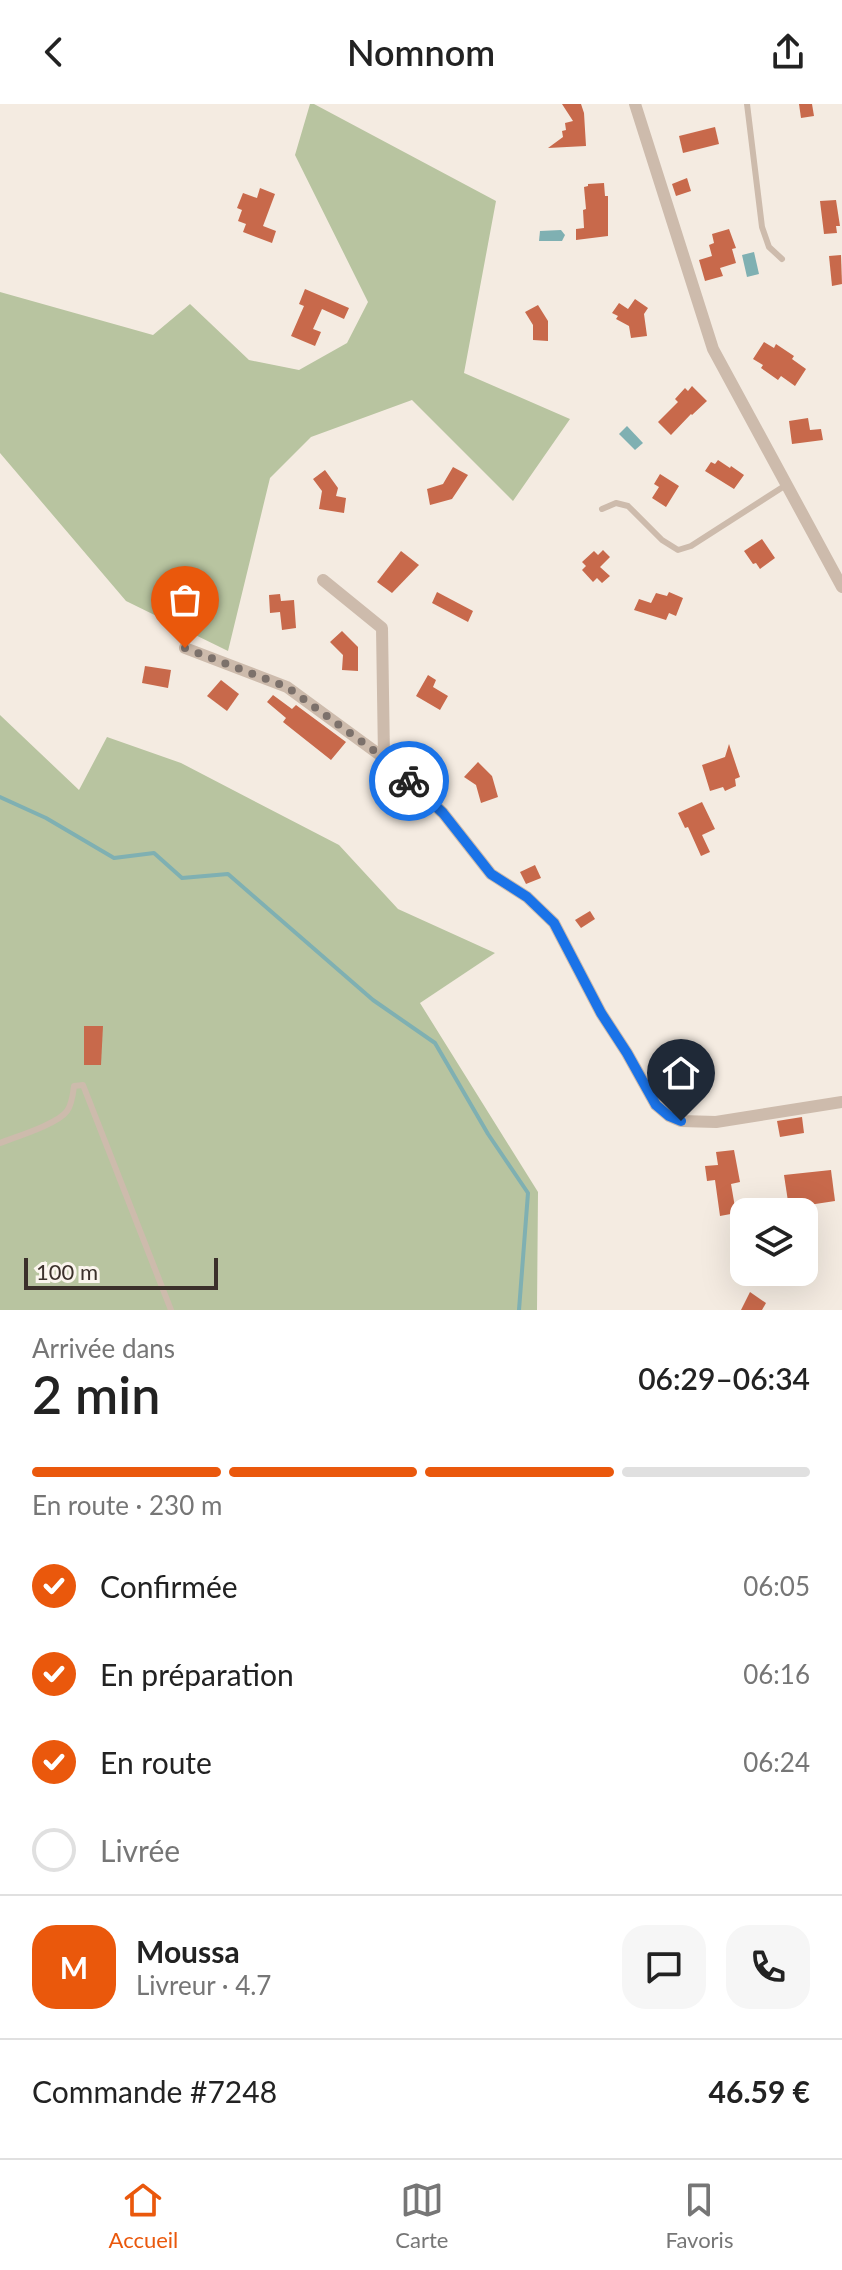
<!DOCTYPE html>
<html lang="fr">
<head>
<meta charset="utf-8">
<style>
  :root { --surface:#fff; --page:#f6f6f6; --text:#222; --muted:#767676; --line:#e0e0e0; --accent:#ea580c }
  body { margin:0; font-family:Lato,sans-serif; background:var(--page); color:var(--text); height:100vh; display:flex; flex-direction:column; font-size:30px; white-space:nowrap }
  * { box-sizing:border-box; margin:0 }
  p { font-size:26px; color:var(--muted) }
  .icon { flex:none; width:44px; height:44px; fill:none; stroke:currentColor; stroke-width:2; stroke-linecap:round; stroke-linejoin:round }
  .map { position:relative; height:1206px; overflow:hidden }
  .drawer { display:flex; flex-direction:column; background:var(--surface); flex:1 }
  .drawer>* { flex:none }
  .fabs { position:absolute; left:730px; top:1094px; display:grid; gap:16px }
  .fabs a { display:grid; place-items:center; width:88px; height:88px; border-radius:16px; background:var(--surface); box-shadow:0 8px 32px #0002; font-size:40px }
  .scale { position:absolute; left:24px; bottom:20px; width:194px; box-sizing:border-box; padding-left:8px; border:4px solid #3b302b; border-top:0; font-size:22px; line-height:28px; white-space:nowrap; color:#3b302b; -webkit-text-stroke:6px #fbf5ee; paint-order:stroke }
  .pin { position:absolute; display:grid; place-items:center; width:68px; height:68px; color:#fff; margin:-82px -34px; border-radius:50% 50% 50% 0; rotate:-45deg; box-shadow:0 0 8px #0007 }
  .pin .icon { rotate:45deg }
  .courier { position:absolute; display:grid; place-items:center; width:80px; height:80px; margin:-40px; border:6px solid #1a73e8; border-radius:50%; background:#fff; color:#222; box-shadow:0 2px 10px #0007 }
  .summary em { font-style:normal; font-weight:600 }
  .summary div { display:flex; flex-direction:column-reverse }
  .summary { display:flex; align-items:center; justify-content:space-between; height:136px; padding:0 32px }
  h1 { font-size:52px; font-weight:600; line-height:60px }
  .bar { display:grid; grid-template-columns:repeat(4,1fr); gap:12px 8px; align-content:center; height:96px; padding:0 32px }
  .bar i { height:10px; border-radius:6px; background:var(--line) }
  .bar .selected { background:var(--accent) }
  .bar p { grid-column:span 4 }
  .line { display:flex; align-items:center; gap:20px; padding:0 32px; border-top:2px solid var(--line) }
  .line div { flex:1 }
  .round { display:grid; place-items:center; flex:none; width:84px; height:84px; border-radius:24px; background:var(--page) }
  ol { padding:0 32px; list-style:none }
  li { display:flex; align-items:center; gap:24px; height:88px }
  li p { margin-inline-start:auto }
  li .icon { padding:8px; border-radius:50%; background:var(--accent); color:#fff; stroke-width:4 }
  li:last-child { color:var(--muted) }
  li i { width:44px; height:44px; border:4px solid var(--line); border-radius:50% }
  header { display:flex; justify-content:space-between; align-items:center; height:104px; padding:0 32px; background:var(--surface); font-size:36px; font-weight:600 }
  .menu { display:flex; justify-content:space-around; align-items:center; height:112px; border-top:2px solid var(--line); background:var(--surface); font-size:22px; color:var(--muted) }
  .menu a { display:grid; justify-items:center; gap:4px }
  .menu .selected { color:var(--accent) }
  .map>svg:first-child { display:block }
  .green { fill:#b8c4a0 }
  .water { fill:#7fb0b2 }
  .lines { fill:none; stroke-linecap:round; stroke-linejoin:round }
  .stream { stroke:#7fb0b2; stroke-width:4 }
  .building { fill:#c8694b }
  .lane { stroke:#cdbbac; stroke-width:6 }
  .street { stroke:#cdbbac; stroke-width:12 }
  .done { stroke:#7c716b; stroke-width:8; stroke-dasharray:0 14.4 }
  .route { stroke:#1a73e8; stroke-width:10 }
</style>
</head>
<body>
<header><svg class="icon" aria-label="back" viewBox="0 0 24 24"><path d="M15 5l-7 7 7 7"/></svg>Nomnom<svg class="icon" aria-label="share" viewBox="0 0 24 24"><path d="M12 15V3M7 8l5-5 5 5M5 13v7h14v-7"/></svg></header>
<div class="map">
<svg width="842" height="1206" viewBox="0 0 842 1206">
  <rect width="100%" height="100%" fill="#f4ebe1"/>
  <!-- green -->
  <g class="green">
    <polygon points="310,0 314,0 496,97 464,269 570,315 513,397 412,296 311,333 270,374 228,547 126,497 0,349 0,188 153,231 190,200 249,256 299,266 347,239 368,198 295,51"/>
    <polygon points="0,611 79,686 107,633 181,659 339,741 398,805 495,849 420,899 538,1088 537,1206 0,1206"/>
  </g>
  <!-- water -->
  <g class="water">
    <polygon points="561,126 565,131 562,137 539,137 540,127"/>
    <polygon points="754,148 759,170 747,173 742,151"/>
    <polygon points="627,322 643,339 635,346 619,330"/>
  </g>
  <g class="lines">
    <!-- stream -->
    <polyline class="stream" points="0,693 46,714 114,754 154,749 182,774 228,770 373,896 435,939 488,1030 528,1089 519,1206"/>
  </g>
  <!-- building -->
  <g class="building">
    <polygon points="562,0 581,0 584,9 586,42 548,44 563,33 562,27 566,26 565,19 573,17"/>
    <polygon points="799,0 812,0 814,12 801,14"/>
    <polygon points="715,23 719,40 683,49 679,32"/>
    <polygon points="687,74 691,87 676,92 672,80"/>
    <polygon points="604,79 605,92 608,92 608,132 576,136 576,125 584,124 583,106 586,105 584,83 588,82 588,80"/>
    <polygon points="260,84 275,90 263,122 276,127 272,139 243,128 246,120 238,117 242,106 237,104 243,89 257,94"/>
    <polygon points="836,96 840,122 836,122 837,129 824,130 820,97"/>
    <polygon points="729,125 736,144 732,145 736,159 720,164 723,172 705,177 699,156 712,152 709,141 714,139 712,130"/>
    <polygon points="841,151 842,180 832,182 829,152"/>
    <polygon points="305,185 349,204 344,215 322,205 313,225 321,228 315,242 291,232 304,202 299,200"/>
    <polygon points="635,195 648,204 644,210 647,232 631,234 629,222 616,215 618,212 612,209 619,199 628,205"/>
    <polygon points="538,201 548,217 548,237 533,236 533,221 525,208"/>
    <polygon points="764,238 774,244 776,240 794,252 792,255 806,265 795,282 781,272 778,276 761,264 763,261 753,255"/>
    <polygon points="692,282 707,297 692,311 691,310 671,331 658,318 678,298 675,295 685,284 688,287"/>
    <polygon points="808,314 810,326 821,325 823,336 792,340 789,317"/>
    <polygon points="718,356 730,364 731,362 744,371 734,385 705,367 711,358 715,360"/>
    <polygon points="453,363 468,371 452,395 430,401 427,385 443,380"/>
    <polygon points="325,366 338,384 336,392 346,394 344,409 319,405 322,387 313,375"/>
    <polygon points="660,370 679,382 666,403 652,394 659,383 654,380"/>
    <polygon points="762,435 775,454 760,465 756,459 753,460 744,447"/>
    <polygon points="603,446 610,453 600,463 610,472 602,479 597,474 593,478 582,466 586,462 582,458 594,447 598,451"/>
    <polygon points="401,447 419,461 392,489 377,478"/>
    <polygon points="437,488 473,507 468,518 432,499"/>
    <polygon points="669,488 683,494 676,512 669,509 666,516 634,506 639,495 651,499 656,489 667,492"/>
    <polygon points="280,490 281,497 294,496 296,524 282,526 280,508 270,509 269,491"/>
    <polygon points="342,527 358,543 358,567 342,566 343,551 330,538"/>
    <polygon points="145,562 171,566 168,584 142,579"/>
    <polygon points="428,571 436,576 433,583 448,592 440,606 416,592"/>
    <polygon points="221,576 239,590 227,607 207,592"/>
    <polygon points="273,591 292,605 296,601 346,638 331,656 283,618 286,614 267,598"/>
    <polygon points="729,640 740,673 735,675 736,682 725,687 723,683 710,687 702,661 725,653"/>
    <polygon points="478,658 492,672 498,693 481,699 476,681 464,673"/>
    <polygon points="702,698 715,725 702,731 710,748 701,752 688,723 685,724 678,709"/>
    <polygon points="535,761 541,774 526,780 520,768"/>
    <polygon points="590,807 595,815 581,824 575,816"/>
    <polygon points="84,922 103,922 101,961 84,961"/>
    <polygon points="684,965 709,965 709,985 684,987"/>
    <polygon points="802,1013 804,1029 780,1033 777,1017"/>
    <polygon points="734,1046 740,1078 731,1080 736,1109 720,1112 715,1076 707,1077 705,1062 718,1061 716,1048"/>
    <polygon points="831,1066 835,1097 789,1104 784,1071"/>
    <polygon points="750,1188 766,1199 762,1206 741,1206"/>
  </g>
  <g class="lines">
    <!-- lane -->
    <g class="lane">
      <polyline points="747,0 762,123 769,143 782,155"/>
      <polyline points="602,405 616,399 628,402 662,436 678,446 691,442 786,381"/>
      <path d="M0,1039C15,1033 58,1020 67,1007C72,1000 73,990 74,982L83,981L171,1206"/>
    </g>
    <!-- street -->
    <g class="street">
      <polyline points="635,0 713,245 842,483"/>
      <polyline points="323,476 382,524 384,654"/>
      <polyline points="185,544 287,583 384,654 443,709 491,770 527,793 554,819 601,909 627,949 656,1001 669,1012 681,1017 716,1018 842,998"/>
    </g>
  </g>
  <g class="lines">
    <!-- done -->
    <polyline class="done" points="185,544 287,583 384,654 409,677"/>
    <!-- route -->
    <polyline class="route" points="409,677 443,709 491,770 527,793 554,819 601,909 627,949 656,1001 669,1012 681,1017"/>
  </g>
</svg>
<div class="fabs">
<a><svg class="icon" aria-label="layers" viewBox="0 0 24 24"><path d="M12 4l9 5-9 5-9-5zM3 14l9 5 9-5"/></svg></a>
</div>
<div class="scale">100 m</div>
<div class="pin" style="left:185px;top:544px;background:#ea580c"><svg class="icon" aria-label="bag" viewBox="0 0 24 24"><path d="M5 8h14l-1 12H6zM9 8a3 3 0 0 1 6 0"/></svg></div>
<div class="pin" style="left:681px;top:1017px;background:#1f2937"><svg class="icon" aria-label="home" viewBox="0 0 24 24"><path d="M3 11l9-7 9 7M6 9v11h12V9"/></svg></div>
<div class="courier" style="left:409px;top:677px"><svg class="icon" aria-label="bike" viewBox="0 0 24 24"><circle cx="6" cy="16" r="4"/><circle cx="18" cy="16" r="4"/><path d="M6 16l4-8h5l3 8M10 8l3 8H6M13 5h3"/></svg></div>
</div>
<section class="drawer">
<div class="summary"><div><h1>2 min</h1><p>Arrivée dans</p></div><em>06:29–06:34</em></div>
<div class="bar"><i class="selected"></i><i class="selected"></i><i class="selected"></i><i></i><p>En route · 230 m</p></div>
<ol>
<li><svg class="icon" aria-label="check" viewBox="0 0 24 24"><path d="M5 12l5 5 9-10"/></svg>Confirmée<p>06:05</p></li>
<li><svg class="icon" aria-label="check" viewBox="0 0 24 24"><path d="M5 12l5 5 9-10"/></svg>En préparation<p>06:16</p></li>
<li><svg class="icon" aria-label="check" viewBox="0 0 24 24"><path d="M5 12l5 5 9-10"/></svg>En route<p>06:24</p></li>
<li><i></i>Livrée</li>
</ol>
<div class="line" style="height:144px"><b class="round" style="background:var(--accent);color:#fff">M</b><div><b>Moussa</b><p>Livreur · 4.7</p></div><a class="round"><svg class="icon" aria-label="chat" viewBox="0 0 24 24"><path d="M4 5h16v11H9l-5 4z"/></svg></a><a class="round"><svg class="icon" aria-label="phone" viewBox="0 0 24 24"><path d="M5 4h4l2 5-3 2q2 4 5 5l2-3 5 2v4C11 20 4 13 5 4z"/></svg></a></div>
<div class="line" style="height:104px"><div>Commande #7248</div><b>46.59 €</b></div>
</section>
<nav class="menu">
<a class="selected"><svg class="icon" aria-label="home" viewBox="0 0 24 24"><path d="M3 11l9-7 9 7M6 9v11h12V9"/></svg>Accueil</a>
<a><svg class="icon" aria-label="map" viewBox="0 0 24 24"><path d="M3 6l6-2 6 2 6-2v14l-6 2-6-2-6 2zM9 4v14M15 6v14"/></svg>Carte</a>
<a><svg class="icon" aria-label="saved" viewBox="0 0 24 24"><path d="M7 4h10v16l-5-4-5 4z"/></svg>Favoris</a>
</nav>
</body>
</html>
